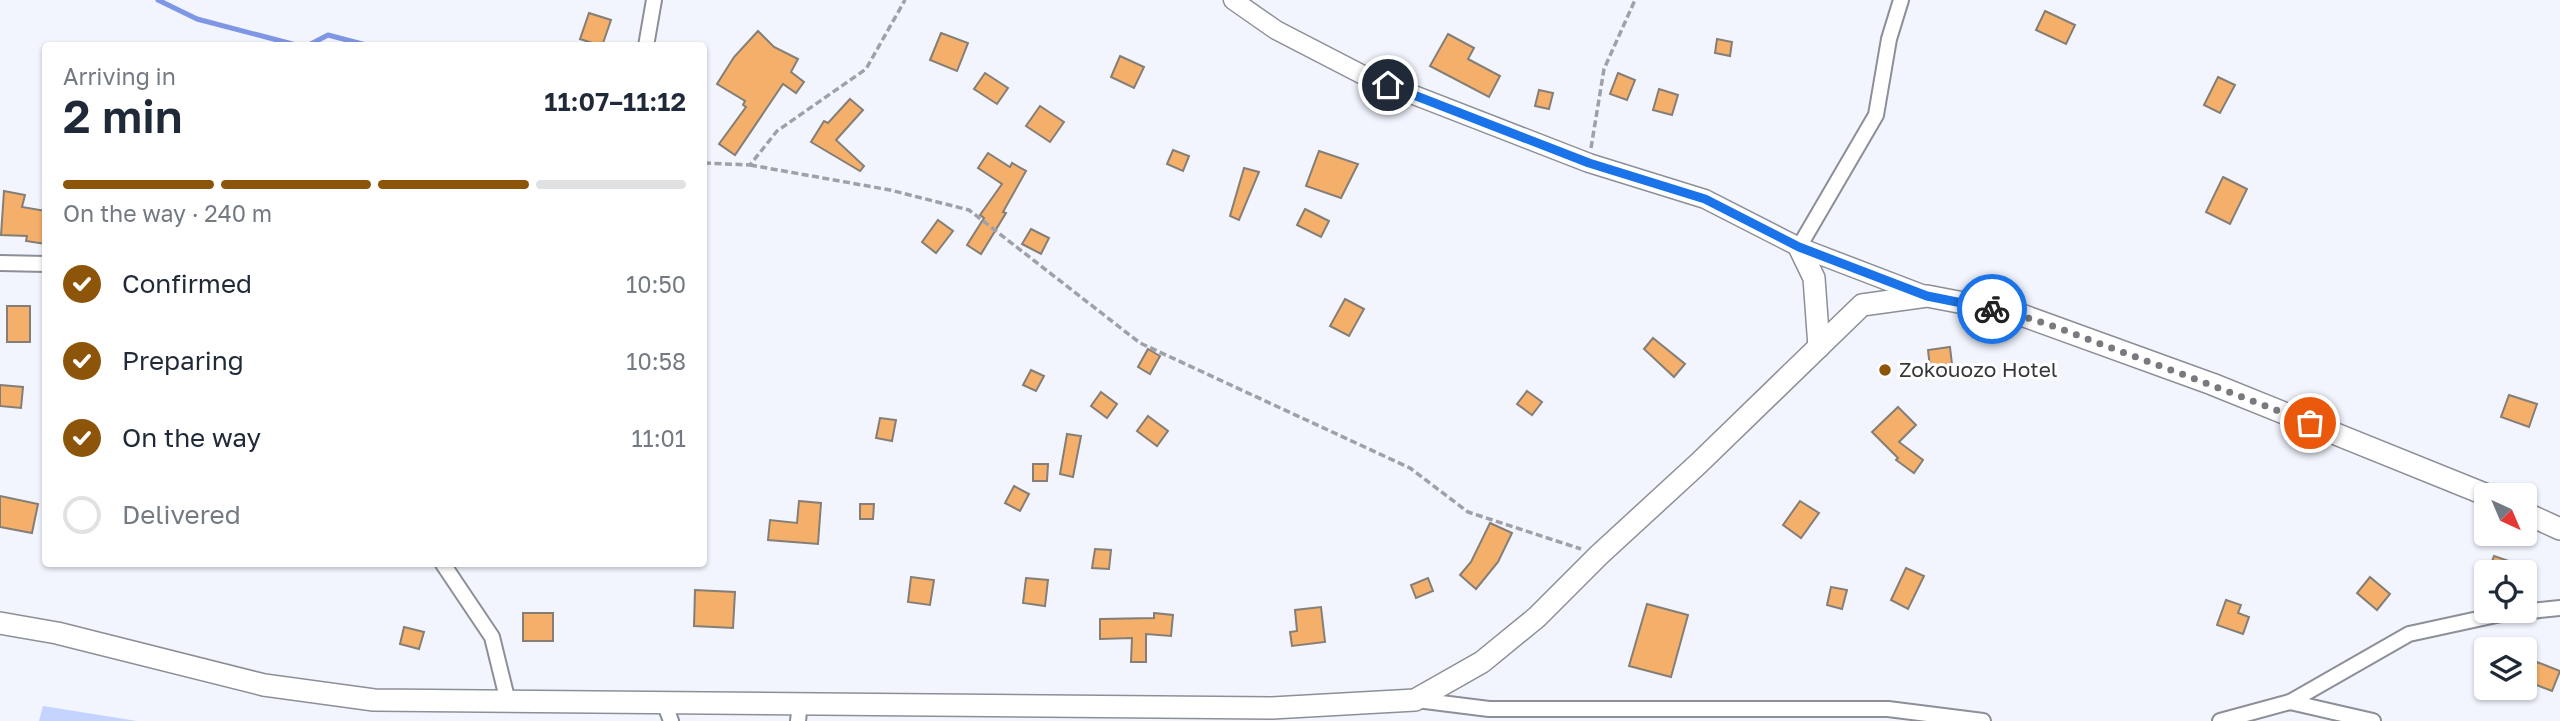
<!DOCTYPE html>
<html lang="en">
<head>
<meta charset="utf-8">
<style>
  :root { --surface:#fff; --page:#f6f6f7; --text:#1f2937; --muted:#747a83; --line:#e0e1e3; --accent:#8d550a }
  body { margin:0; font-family:"Golos Text",sans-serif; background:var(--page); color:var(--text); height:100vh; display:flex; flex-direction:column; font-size:26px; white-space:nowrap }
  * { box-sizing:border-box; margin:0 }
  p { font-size:23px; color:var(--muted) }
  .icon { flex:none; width:38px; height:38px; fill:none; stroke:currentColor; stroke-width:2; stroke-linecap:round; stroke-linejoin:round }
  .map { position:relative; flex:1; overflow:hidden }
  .side { position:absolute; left:42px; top:42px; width:665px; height:525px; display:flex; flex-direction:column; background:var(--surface); border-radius:7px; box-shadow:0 2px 5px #0004 }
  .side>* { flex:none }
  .needle { width:46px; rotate:136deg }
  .tools { position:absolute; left:2474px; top:483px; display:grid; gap:14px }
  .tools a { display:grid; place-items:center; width:63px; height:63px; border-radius:7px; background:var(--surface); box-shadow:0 2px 5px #0004; font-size:35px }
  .pin { position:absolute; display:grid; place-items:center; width:60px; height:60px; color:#fff; margin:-30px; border:4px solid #fff; border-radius:50%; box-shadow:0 2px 7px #0007 }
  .courier { position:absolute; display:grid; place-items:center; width:70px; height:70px; margin:-35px; border:5px solid #1a73e8; border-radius:50%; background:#fff; color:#222; box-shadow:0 2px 9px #0007 }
  .summary em { font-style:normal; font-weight:600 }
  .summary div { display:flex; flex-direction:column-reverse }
  .summary { display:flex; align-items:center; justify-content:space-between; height:119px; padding:0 21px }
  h1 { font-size:46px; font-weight:600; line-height:52px }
  .bar { display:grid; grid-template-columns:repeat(4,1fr); gap:10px 7px; align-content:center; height:84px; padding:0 21px }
  .bar i { height:9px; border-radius:5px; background:var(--line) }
  .bar .active { background:var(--accent) }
  .bar p { grid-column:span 4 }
  ol { padding:0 21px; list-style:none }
  li { display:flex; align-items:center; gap:21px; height:77px }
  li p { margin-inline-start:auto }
  li .icon { padding:7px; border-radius:50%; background:var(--accent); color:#fff; stroke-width:4 }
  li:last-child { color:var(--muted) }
  li i { width:38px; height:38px; border:4px solid var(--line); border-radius:50% }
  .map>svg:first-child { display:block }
  .green { fill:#c4d3ff }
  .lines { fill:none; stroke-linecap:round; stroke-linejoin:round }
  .stream { stroke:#7f96e4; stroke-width:5 }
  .building { fill:#f4b06b; stroke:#847e77; stroke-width:2 }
  .minor-casing { stroke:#8c8f97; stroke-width:18 }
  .tertiary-casing { stroke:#8c8f97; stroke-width:21 }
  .secondary-casing { stroke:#8c8f97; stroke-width:24 }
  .path { stroke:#9ea1a7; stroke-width:3.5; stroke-dasharray:7 3.5; stroke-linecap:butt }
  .minor { stroke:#fff; stroke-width:14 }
  .tertiary { stroke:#fff; stroke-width:18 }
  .secondary { stroke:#fff; stroke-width:21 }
  .done { stroke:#787a7f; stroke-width:7; stroke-dasharray:0 12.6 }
  .route { stroke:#1a73e8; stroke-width:9 }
  .poi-dot { fill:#8d550a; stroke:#fff; stroke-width:2.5 }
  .labels { text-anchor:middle; stroke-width:6; stroke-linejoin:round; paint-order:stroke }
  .poi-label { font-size:21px; fill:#36373a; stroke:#fff; text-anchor:start }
</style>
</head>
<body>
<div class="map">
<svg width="2560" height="721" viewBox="0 0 2560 721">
  <rect width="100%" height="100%" fill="#f2f5fe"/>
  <!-- green -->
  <polygon class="green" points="43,706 137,721 39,721"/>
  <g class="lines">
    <!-- stream -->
    <g class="stream">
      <polyline points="158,0 197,19 300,46"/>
      <polyline points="307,46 328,35 370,46"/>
    </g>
  </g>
  <!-- building -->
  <g class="building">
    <polygon points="2045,11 2075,25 2066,44 2036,30"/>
    <polygon points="589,13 611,20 602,46 580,39"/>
    <polygon points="758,31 774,47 798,59 791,72 804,82 796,93 783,84 735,155 719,144 746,107 743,105 745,101 717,84 734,57"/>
    <polygon points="941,33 968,43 957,71 930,60"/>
    <polygon points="1448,34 1474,48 1468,59 1500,76 1489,97 1430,66"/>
    <polygon points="1717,39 1732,42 1730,56 1715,53"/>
    <polygon points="1120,56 1144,67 1134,88 1111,77"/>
    <polygon points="985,73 1008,88 997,104 974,89"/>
    <polygon points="1618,73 1635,80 1627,100 1610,94"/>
    <polygon points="2218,77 2235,85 2220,113 2204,105"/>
    <polygon points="1659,89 1678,95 1672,115 1653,110"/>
    <polygon points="1539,90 1553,93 1549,109 1535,106"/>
    <polygon points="850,99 863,110 836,140 864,166 860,171 811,142 824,121 828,123"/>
    <polygon points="1040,106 1064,122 1050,142 1026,126"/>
    <polygon points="1173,150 1189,156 1183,171 1167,164"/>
    <polygon points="1319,151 1358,164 1341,198 1306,186"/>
    <polygon points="988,153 1010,167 1012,163 1026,171 1003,212 1006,213 981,254 967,245 984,218 980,215 1002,184 978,168"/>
    <polygon points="1244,168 1259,172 1239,220 1230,216"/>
    <polygon points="2223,177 2247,189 2230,224 2206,212"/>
    <polygon points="4,191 25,195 22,207 46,211 46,244 26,241 27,236 1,235"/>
    <polygon points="1305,209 1329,221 1321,237 1297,225"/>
    <polygon points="938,220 953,231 936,253 922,242"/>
    <polygon points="1031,229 1049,238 1041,254 1022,244"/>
    <polygon points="1345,299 1364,309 1349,336 1330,326"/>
    <rect x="7" y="306" width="23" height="36"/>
    <polygon points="1653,338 1685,364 1674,377 1644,349"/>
    <polygon points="1950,347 1953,373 1931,376 1928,350"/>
    <polygon points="1148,349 1160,356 1150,374 1138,367"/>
    <polygon points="1031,370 1044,376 1036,391 1023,385"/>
    <polygon points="0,385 23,387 21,408 0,406"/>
    <polygon points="1527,391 1542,402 1532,415 1517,404"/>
    <polygon points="1101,392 1117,404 1107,418 1091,406"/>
    <polygon points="2509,395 2537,404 2529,427 2501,417"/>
    <polygon points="1898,407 1916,425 1899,442 1923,460 1914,473 1896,460 1898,458 1872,432"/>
    <polygon points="1148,416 1168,431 1157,446 1137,431"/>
    <polygon points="880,418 896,420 892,441 876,438"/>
    <polygon points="1067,434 1081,436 1073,477 1060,474"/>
    <polygon points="1033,464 1048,464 1047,481 1033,481"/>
    <polygon points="1014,486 1029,494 1020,511 1005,503"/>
    <polygon points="0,496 38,504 32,533 0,527"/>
    <polygon points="799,501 821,503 818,544 768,540 770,520 797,523"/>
    <polygon points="1800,501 1819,513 1801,538 1783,525"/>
    <polygon points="860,504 874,504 873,519 860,519"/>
    <polygon points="1490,523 1512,533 1498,562 1476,589 1460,575 1471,562"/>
    <polygon points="1095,549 1111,550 1109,569 1092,568"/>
    <polygon points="2494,556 2509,561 2505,572 2488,572"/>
    <polygon points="1906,568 1924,576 1908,609 1891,600"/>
    <polygon points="911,577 934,580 930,605 908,602"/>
    <polygon points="2370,577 2390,594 2377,610 2357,593"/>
    <polygon points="1026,578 1048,580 1045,606 1023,603"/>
    <polygon points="1428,578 1433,591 1416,598 1411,585"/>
    <polygon points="1831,587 1847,590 1842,609 1827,605"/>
    <polygon points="695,590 735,592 733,628 694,626"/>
    <polygon points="2226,600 2241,605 2238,613 2249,617 2243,634 2217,625"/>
    <polygon points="1647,604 1688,615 1671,677 1629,666"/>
    <polygon points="1321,607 1325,642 1292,646 1290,632 1297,631 1295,610"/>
    <rect x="523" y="613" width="30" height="28"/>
    <polygon points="1154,613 1173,615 1171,636 1146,634 1146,662 1131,662 1132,638 1100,639 1100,619 1154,618"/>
    <polygon points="404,627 424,632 419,649 400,644"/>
    <polygon points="2537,662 2560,671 2552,691 2529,682"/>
  </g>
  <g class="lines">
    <!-- minor casing -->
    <g class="minor-casing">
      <g id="minor">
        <polyline points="646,46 654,0"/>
        <polyline points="1799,247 1876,115 1889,39 1901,0"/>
        <polyline points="0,263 46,264"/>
        <polyline points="443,564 492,637 508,702"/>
        <polyline points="1417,700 1489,709 1888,709 1983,721"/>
        <polyline points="2290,702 2373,721"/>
        <polyline points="665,705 671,721"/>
        <polyline points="798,721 800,703"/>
        <polyline points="2220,721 2290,702 2409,634 2501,614 2560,608"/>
      </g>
    </g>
    <!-- tertiary casing -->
    <g class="tertiary-casing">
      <polyline id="tertiary" points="1233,0 1276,30 1365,76 1589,163 1705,199 1799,247 1927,296"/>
    </g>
    <!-- secondary casing -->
    <g class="secondary-casing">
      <g id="secondary">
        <polyline points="1799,247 1814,278 1819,347"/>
        <polyline points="2525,513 2560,529"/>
        <polyline points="0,623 57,633 264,685 374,700 1272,708 1415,700 1482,662 1537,617 1599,555 1698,464 1862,305 1927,296 2016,313 2212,384 2487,495"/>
      </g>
    </g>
    <!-- path -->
    <g class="path">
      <polyline points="1591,148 1604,69 1635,0"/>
      <polyline points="704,163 750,165 777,131 866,69 905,0"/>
      <polyline points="750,165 890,190 969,210 1140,343 1410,468 1468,512 1581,549"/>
    </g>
    <!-- minor -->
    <use href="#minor" class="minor"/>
    <!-- tertiary -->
    <use href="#tertiary" class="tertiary"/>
    <!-- secondary -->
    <use href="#secondary" class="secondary"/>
  </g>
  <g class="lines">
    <!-- done -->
    <path class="done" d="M1992,309C2034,317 2074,334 2114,349C2180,373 2245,398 2310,423"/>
    <!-- route -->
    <polyline class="route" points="1388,85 1589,163 1705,199 1799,247 1927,296 1992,309"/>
  </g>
  <!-- markers -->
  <circle class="poi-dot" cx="1885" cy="370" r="7"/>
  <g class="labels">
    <!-- poi labels -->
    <g class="poi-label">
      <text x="1899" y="377">Zokouozo Hotel</text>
    </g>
  </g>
</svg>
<div class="tools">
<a><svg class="needle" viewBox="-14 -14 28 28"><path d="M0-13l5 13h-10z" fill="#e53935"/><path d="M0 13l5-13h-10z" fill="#747a83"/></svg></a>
<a><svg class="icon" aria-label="locate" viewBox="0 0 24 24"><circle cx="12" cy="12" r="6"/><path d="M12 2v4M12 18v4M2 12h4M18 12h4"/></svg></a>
<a><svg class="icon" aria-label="layers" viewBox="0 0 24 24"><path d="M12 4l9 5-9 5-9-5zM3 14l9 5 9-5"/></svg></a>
</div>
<div class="pin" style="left:2310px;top:423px;background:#ea580c"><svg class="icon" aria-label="bag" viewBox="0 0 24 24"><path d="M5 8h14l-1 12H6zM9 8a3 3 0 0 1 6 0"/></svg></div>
<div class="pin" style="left:1388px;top:85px;background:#1f2937"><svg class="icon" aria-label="home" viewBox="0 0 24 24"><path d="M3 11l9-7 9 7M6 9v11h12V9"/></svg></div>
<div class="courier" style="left:1992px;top:309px"><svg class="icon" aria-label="bike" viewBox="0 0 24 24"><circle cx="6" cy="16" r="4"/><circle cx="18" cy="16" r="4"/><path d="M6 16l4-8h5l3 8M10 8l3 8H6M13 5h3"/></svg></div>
<section class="side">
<div class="summary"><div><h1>2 min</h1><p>Arriving in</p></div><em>11:07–11:12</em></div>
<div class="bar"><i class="active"></i><i class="active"></i><i class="active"></i><i></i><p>On the way · 240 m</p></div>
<ol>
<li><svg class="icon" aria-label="check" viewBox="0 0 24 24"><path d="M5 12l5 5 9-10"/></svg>Confirmed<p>10:50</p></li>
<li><svg class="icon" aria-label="check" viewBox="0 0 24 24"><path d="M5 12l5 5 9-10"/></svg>Preparing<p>10:58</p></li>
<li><svg class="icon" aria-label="check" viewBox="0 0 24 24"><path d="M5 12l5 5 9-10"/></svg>On the way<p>11:01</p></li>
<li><i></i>Delivered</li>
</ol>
</section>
</div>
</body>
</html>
